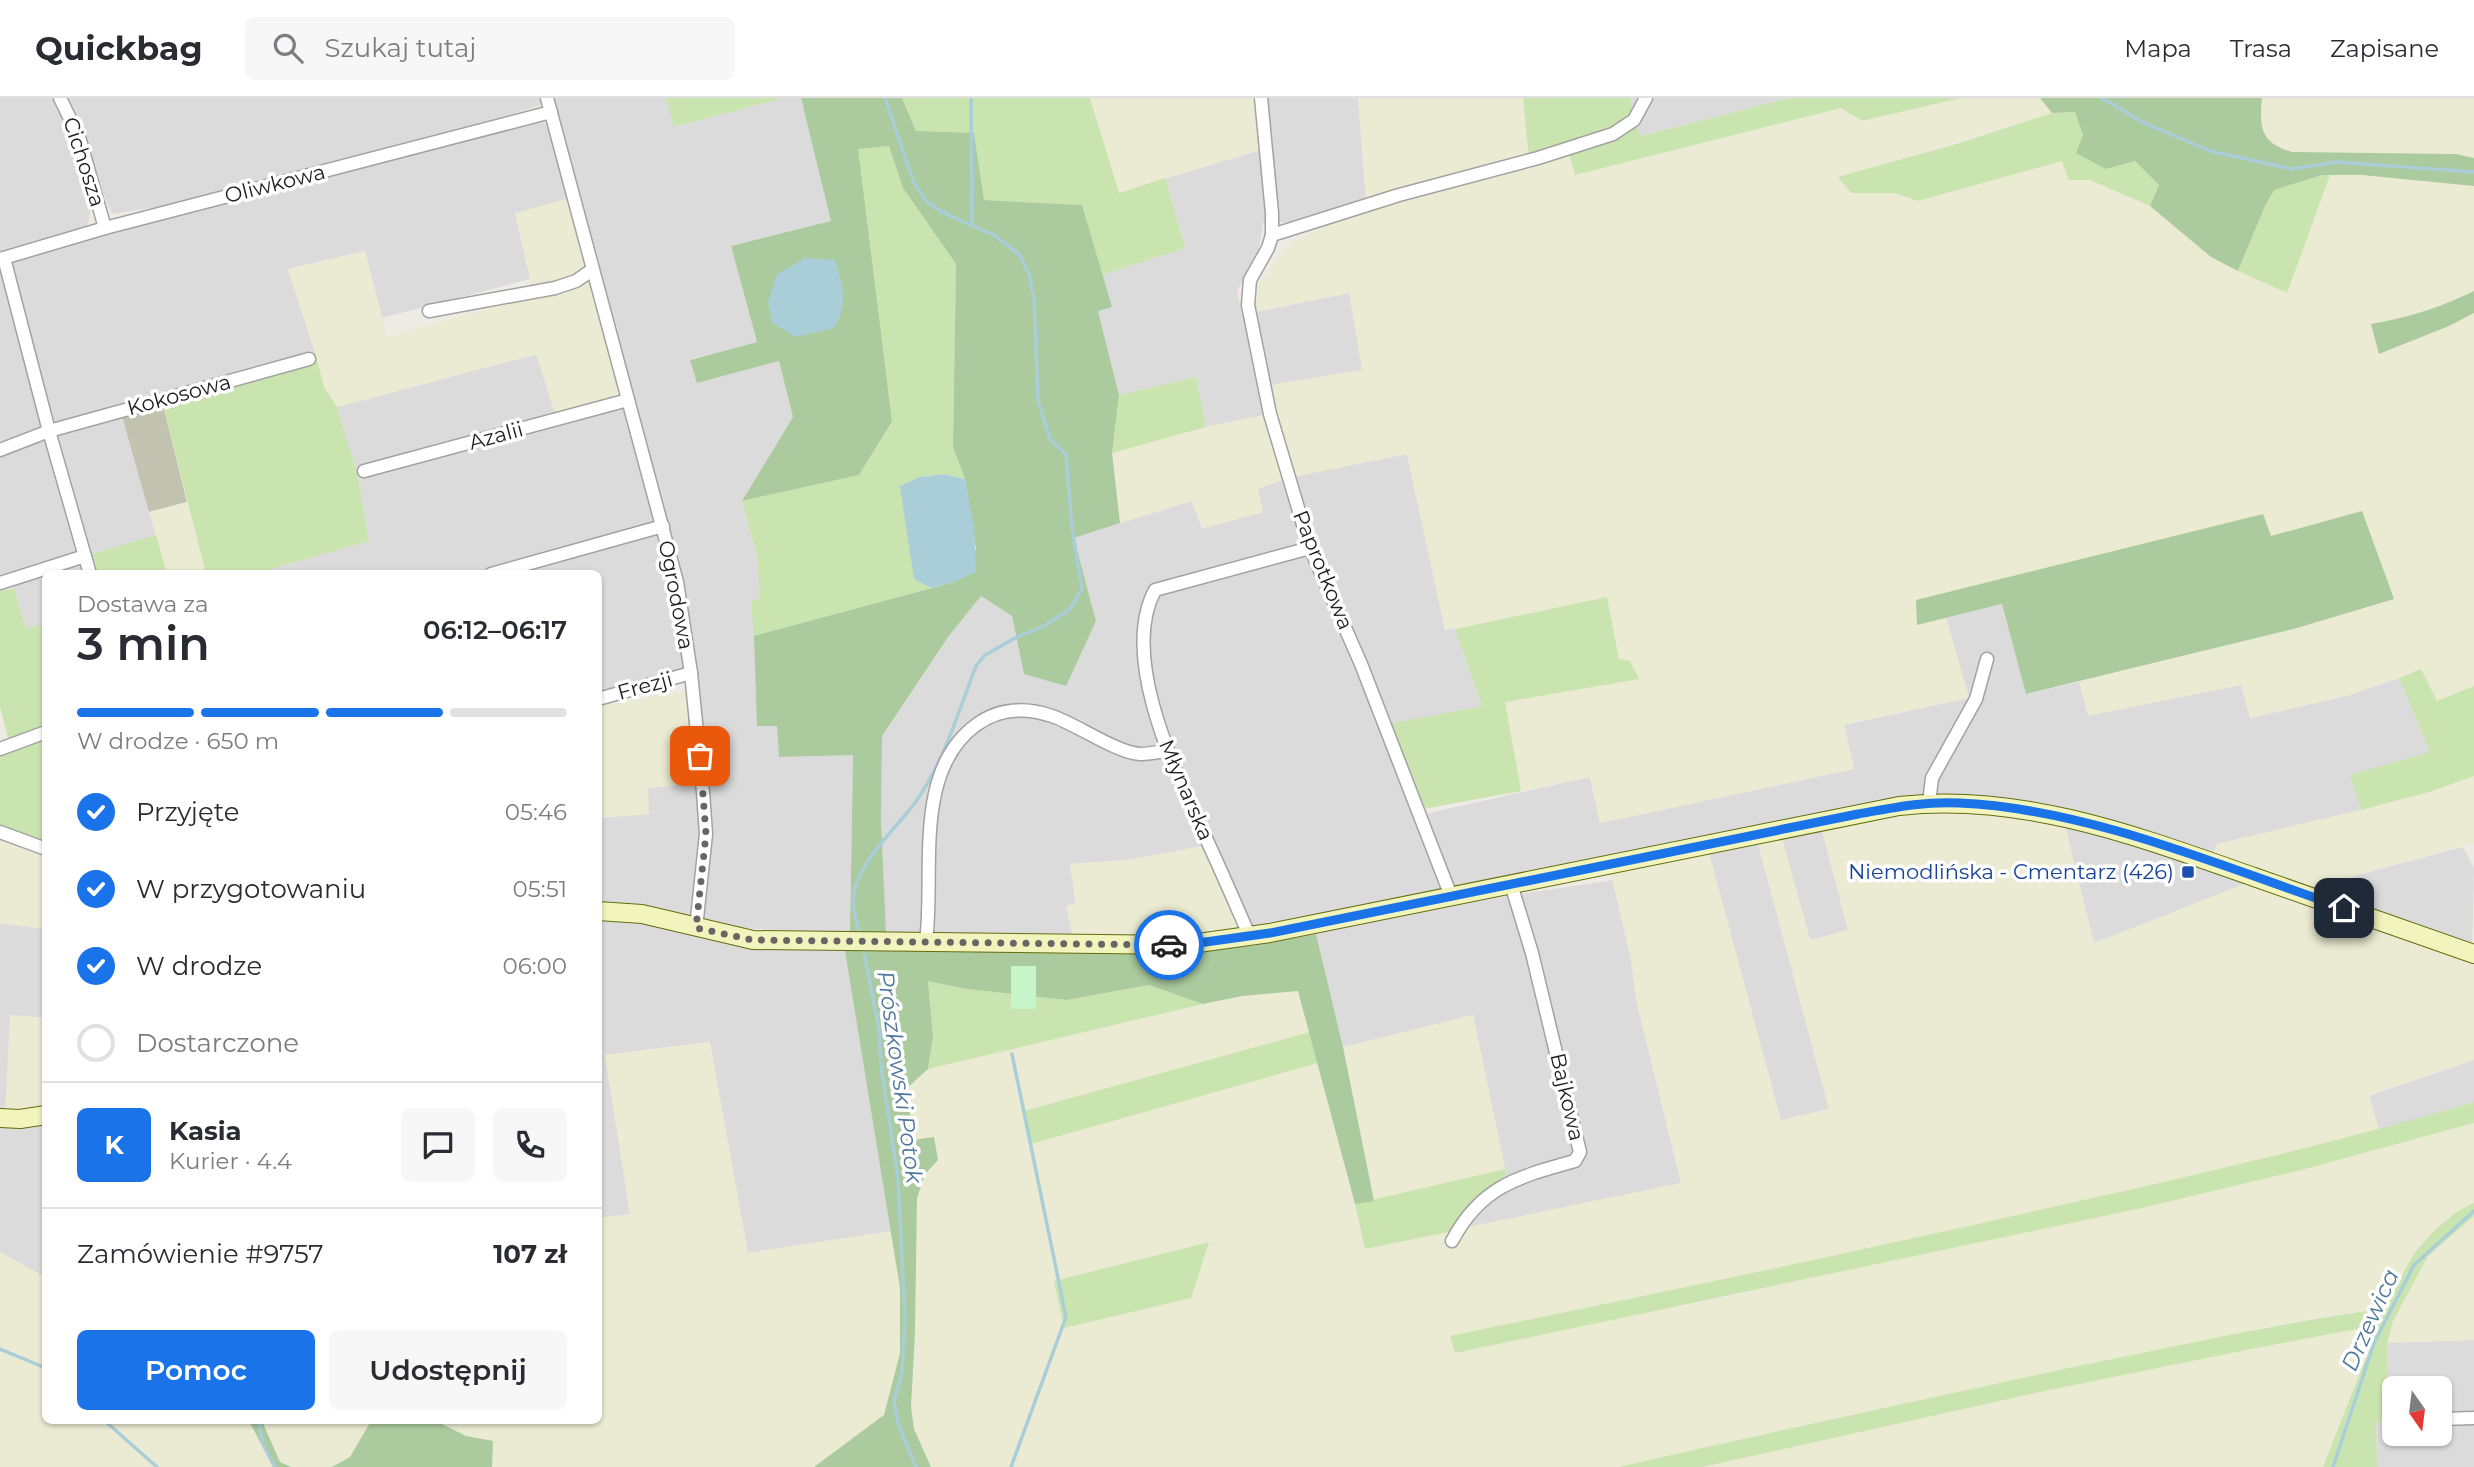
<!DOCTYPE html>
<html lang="pl">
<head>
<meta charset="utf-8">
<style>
  :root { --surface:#fff; --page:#f7f7f7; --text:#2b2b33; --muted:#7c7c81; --line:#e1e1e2; --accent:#1a73e8 }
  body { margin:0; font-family:Montserrat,sans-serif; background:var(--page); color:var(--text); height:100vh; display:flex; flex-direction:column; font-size:26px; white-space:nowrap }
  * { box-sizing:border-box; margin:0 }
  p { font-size:23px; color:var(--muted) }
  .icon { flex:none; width:38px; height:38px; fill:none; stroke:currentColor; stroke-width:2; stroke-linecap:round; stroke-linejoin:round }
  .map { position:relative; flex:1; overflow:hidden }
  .panel { position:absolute; left:42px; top:472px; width:560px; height:854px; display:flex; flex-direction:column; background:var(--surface); border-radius:10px; box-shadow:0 2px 5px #0004 }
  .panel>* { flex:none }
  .needle { width:46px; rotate:166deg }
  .tools { position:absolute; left:2382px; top:1278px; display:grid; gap:14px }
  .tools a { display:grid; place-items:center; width:70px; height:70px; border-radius:10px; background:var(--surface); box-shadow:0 2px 5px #0004; font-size:35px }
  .pin { position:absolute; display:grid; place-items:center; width:60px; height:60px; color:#fff; margin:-30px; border-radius:14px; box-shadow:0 4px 10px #0006 }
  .courier { position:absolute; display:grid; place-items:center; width:70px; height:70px; margin:-35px; border:5px solid #1a73e8; border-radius:50%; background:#fff; color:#222; box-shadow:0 2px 9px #0007 }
  .head em { font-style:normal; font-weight:600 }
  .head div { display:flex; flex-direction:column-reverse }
  .head { display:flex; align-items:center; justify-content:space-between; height:119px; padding:0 35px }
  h1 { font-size:46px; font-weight:600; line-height:52px }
  .bar { display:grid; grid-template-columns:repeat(4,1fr); gap:10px 7px; align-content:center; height:84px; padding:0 35px }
  .bar i { height:9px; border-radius:5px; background:var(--line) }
  .bar .selected { background:var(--accent) }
  .bar p { grid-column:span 4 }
  .line { display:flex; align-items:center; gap:18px; padding:0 35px; border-top:2px solid var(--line) }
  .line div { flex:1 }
  .round { display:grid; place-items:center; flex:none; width:74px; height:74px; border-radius:10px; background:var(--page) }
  ol { padding:0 35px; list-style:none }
  li { display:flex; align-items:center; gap:21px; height:77px }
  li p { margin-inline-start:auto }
  li .icon { padding:7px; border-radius:50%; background:var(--accent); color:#fff; stroke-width:4 }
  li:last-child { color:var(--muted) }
  li i { width:38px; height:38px; border:4px solid var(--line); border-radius:50% }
  .action { display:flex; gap:14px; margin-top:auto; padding:14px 35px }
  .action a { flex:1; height:80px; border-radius:10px; background:var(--accent); color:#fff; font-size:28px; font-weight:600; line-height:80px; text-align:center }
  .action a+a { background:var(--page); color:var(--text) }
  header { display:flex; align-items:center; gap:42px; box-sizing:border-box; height:98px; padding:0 35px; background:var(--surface); border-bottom:2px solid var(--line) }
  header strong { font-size:33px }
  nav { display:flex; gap:38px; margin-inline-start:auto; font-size:24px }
  .search { width:490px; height:63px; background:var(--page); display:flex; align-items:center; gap:18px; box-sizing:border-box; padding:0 24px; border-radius:10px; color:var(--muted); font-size:26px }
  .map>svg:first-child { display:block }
  .residential { fill:#dcdbdb; fill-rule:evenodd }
  .construction { fill:#c2c2b1 }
  .farmland { fill:#eaebd2; fill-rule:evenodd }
  .grass { fill:#cae4af }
  .forest { fill:#abca9d }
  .park { fill:#c6f5c9 }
  .water { fill:#a9ced8 }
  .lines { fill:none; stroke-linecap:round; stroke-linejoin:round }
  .stream { stroke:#a9ced8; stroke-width:3.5 }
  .minor-casing { stroke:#a2a2a2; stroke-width:15 }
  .secondary-casing { stroke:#636c0e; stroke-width:20 }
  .minor { stroke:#fff; stroke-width:12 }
  .secondary { stroke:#f2f4be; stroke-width:18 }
  .done { stroke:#676664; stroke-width:7; stroke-dasharray:0 12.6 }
  .route { stroke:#1a73e8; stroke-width:9 }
  .transit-dot { fill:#1a4fb4; stroke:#fff; stroke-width:2.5 }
  .labels { text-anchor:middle; stroke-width:7; stroke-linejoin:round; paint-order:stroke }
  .street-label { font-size:21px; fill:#1e1e1e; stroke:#fff }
  .transit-label { font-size:21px; fill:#164399; stroke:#fff; text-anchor:end }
  .water-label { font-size:23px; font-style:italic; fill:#50789f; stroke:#fff }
</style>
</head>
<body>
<header>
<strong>Quickbag</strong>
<div class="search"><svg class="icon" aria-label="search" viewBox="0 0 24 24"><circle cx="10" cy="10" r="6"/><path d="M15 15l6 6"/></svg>Szukaj tutaj</div>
<nav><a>Mapa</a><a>Trasa</a><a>Zapisane</a></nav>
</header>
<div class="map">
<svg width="2474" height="1369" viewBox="0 0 2474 1369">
  <rect width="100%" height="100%" fill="#eeebe5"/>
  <!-- residential -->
  <g class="residential">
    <path d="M0,0H540L541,7L369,62L544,24L561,54L551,0H666L675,29L784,0H801L832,124L731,148L757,244L691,261L697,285L779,263L793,319L742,403L757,458L761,501L751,503L757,563V628H778L779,659L853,656L850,835L732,830L599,814V720L648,716V690L707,684L695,571L599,599L598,476H253L369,443L358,378L337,309L537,256L628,302L515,115L530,181L382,220L365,153L288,171L315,254L120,311L156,437L85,458L90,476H46L45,525L26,531L10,476L0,479ZM81,43L112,116L240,96L105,138L11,159L87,129L92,106Z"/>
    <polygon points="1267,0 1358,0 1366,102 1297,124 1263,125 1259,150 1250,172 1237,192 1242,217 1349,195 1363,272 1265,288 1270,316 1206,329 1196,279 1119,297 1098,213 1112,208 1102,177 1185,150 1165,80 1272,49"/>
    <polygon points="1631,0 1789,0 1640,38 1634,22"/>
    <polygon points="1407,356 1445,532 1455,531 1482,608 1416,718 1590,679 1600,725 1854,671 1844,627 1969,600 1946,520 2002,506 2026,596 2079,584 2088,617 2241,587 2250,620 2350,597 2399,580 2430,654 2351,677 2361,712 2217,746 2214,754 2143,741 2258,781 2094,846 2062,719 1820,725 1848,832 1810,842 1780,733 1756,738 1829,1011 1781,1023 1707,748 1252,828 1208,747 1128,762 1070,766 1076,806 1067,808 1074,845 924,834 886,834 881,721 882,638 948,539 981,498 1012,518 1024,576 1096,523 1074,439 1192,403 1202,430 1204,430 1263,414 1257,391 1288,380"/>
    <polygon points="2463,749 2474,770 2472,855 2330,796 2335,783"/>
    <polygon points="1613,782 1631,862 1636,901 1681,1085 1458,1132 1508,1085 1473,917 1343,949 1316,836 1456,806"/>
    <polygon points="599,823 663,828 739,847 845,853 891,1133 747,1155 709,944 605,957 630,1116 599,1120"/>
    <polygon points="0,825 46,831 45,920 11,917 5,1018 0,1020"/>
    <polygon points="2474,962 2474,1004 2379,1032 2369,998"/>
    <polygon points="45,1025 45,1179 0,1154 0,1028"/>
    <path d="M2474,1242V1369H2377L2376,1324L2389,1323L2387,1245ZM2394,1290H2440V1335H2394Z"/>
  </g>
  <!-- construction -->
  <polygon class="construction" points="161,299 187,404 149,414 120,311"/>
  <!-- farmland -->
  <g class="farmland">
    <polygon points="1090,0 1255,0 1260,52 1119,95"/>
    <polygon points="1358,0 1523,0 1529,62 1568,50 1575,77 1841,10 1862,23 1961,0 2040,0 2052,15 1838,80 1918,103 2062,63 2069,82 2090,82 2150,108 2211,159 2286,195 2330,77 2362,77 2474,88 2474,193 2457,202 2398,222 2372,226 2392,252 2449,228 2474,215 2474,588 2437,603 2421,571 2350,597 2251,620 2241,587 2088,618 2079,584 2297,530 2394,501 2271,438 2262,416 1917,526 1946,520 1969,600 1844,626 1854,671 1600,725 1590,679 1521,693 1504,604 1633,582 1619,561 1607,499 1445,532 1407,356 1288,380 1258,390 1263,414 1204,430 1191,403 1120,425 1112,355 1206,329 1270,316 1265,288 1362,272 1349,195 1253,214 1259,186 1273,165 1294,144 1324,128 1368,112"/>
    <polygon points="2262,0 2474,0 2474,60 2456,56 2292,54 2275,49 2264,35 2260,22"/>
    <polygon points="573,99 628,302 557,322 536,256 337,309 324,289 315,254 288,172 365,153 387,239 534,198 515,115"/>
    <polygon points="187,404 206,476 167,476 149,414"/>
    <polygon points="685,593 696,685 648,690 649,716 599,720 599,609"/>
    <path d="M2474,678V745L2335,783L2316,791L2262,782L2474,856V962L2369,997L2379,1032L2175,1082L1872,1150L1568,1214L1681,1209L2376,1052L2474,1025V1105L2466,1107L2410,1162L2387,1210L2311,1220L2100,1264L1825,1322L1618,1369H931L914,1331L911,1309L915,1234L917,1099L925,1076L913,1042L907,989L928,971L1203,906L1242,898L1298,893L1310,934L1024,1013L1031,1045L1318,965L1365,1150L1681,1085L1636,901L1631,862L1609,768L1707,748L1781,1022L1829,1011L1756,738L1780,733L1810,842L1848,832L1820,725L1899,708L2063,719L2094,845L2257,781L2239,774L2214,755L2217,746L2361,712L2429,694ZM1208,1144L1191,1200L1064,1230L1054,1183Z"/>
    <polygon points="0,734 45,751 45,831 0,825"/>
    <polygon points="1209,747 1239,831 1184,847 1074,845 1066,808 1076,805 1070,766 1128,762"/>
    <polygon points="10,917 45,920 45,1017 5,1018"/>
    <polygon points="1473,917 1505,1071 1374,1103 1343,949"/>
    <polygon points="710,944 748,1155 891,1133 900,1190 900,1255 884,1317 814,1369 492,1369 493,1343 466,1338 436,1323 598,1323 599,1120 630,1116 605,957"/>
    <polygon points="2474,1118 2474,1242 2387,1245 2393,1223 2428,1158"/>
    <polygon points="0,1154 45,1179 46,1323 249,1323 273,1369 0,1369"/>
    <polygon points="2379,1229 2323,1369 1702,1369 2040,1294 2246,1252 2351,1232"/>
    <polygon points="262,1323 371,1323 350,1359 332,1369 291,1369 280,1364"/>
  </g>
  <!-- grass -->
  <g class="grass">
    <polygon points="666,0 784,0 674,29"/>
    <polygon points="902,0 1090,0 1119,95 1165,80 1185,150 1102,177 1082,107 984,102 974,36 916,33"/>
    <polygon points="1523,0 1631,0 1634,22 1641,38 1789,0 1961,0 1862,23 1841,10 1575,77 1568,51 1529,62"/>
    <polygon points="2075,14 2083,37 2106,71 2135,63 2159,87 2150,108 2090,82 2069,82 2062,63 1918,103 1894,95 1851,95 1838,79 1956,46 2052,15"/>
    <polygon points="889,48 903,90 956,166 953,349 965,381 943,376 920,379 909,439 914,481 931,490 754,538 751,503 760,500 757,458 742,403 859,377 892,325 857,51"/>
    <polygon points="2322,77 2330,77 2287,195 2238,173 2265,108 2274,92"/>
    <polygon points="315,254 324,289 337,309 358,378 369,443 253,476 206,476 161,299"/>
    <polygon points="1196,279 1206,329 1112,355 1119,297"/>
    <polygon points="156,437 167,476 90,476 85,458"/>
    <polygon points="14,490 26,531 45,525 45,751 0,734 0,651 10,647 0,609 0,493"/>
    <polygon points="1607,499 1619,561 1630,563 1639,581 1505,604 1521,693 1424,711 1384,627 1482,608 1455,531"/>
    <polygon points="2421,571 2437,603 2474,588 2474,678 2429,694 2361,712 2350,677 2430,654 2399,580"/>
    <polygon points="928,882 967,891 1067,902 1149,887 1203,906 928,971 933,937"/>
    <polygon points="1310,934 1318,965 1031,1046 1024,1013"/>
    <path d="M2474,1004V1025L2301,1072L2142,1110L1455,1255L1450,1238C1649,1197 1847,1156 2044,1111C2188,1079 2332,1046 2474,1004Z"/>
    <polygon points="1505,1071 1508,1085 1458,1132 1365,1151 1355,1106"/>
    <path d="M2474,1105V1118L2428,1158L2393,1223L2387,1245L2389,1324L2376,1325L2377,1369H2323L2378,1229L2351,1232L2246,1252L2040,1294L1702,1369H1618C1767,1335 1915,1303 2064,1271C2171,1249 2278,1225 2387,1210C2394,1195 2401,1179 2409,1164C2420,1145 2453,1112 2474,1105Z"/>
    <polygon points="1209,1144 1191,1200 1064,1230 1054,1183"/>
  </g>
  <!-- forest -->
  <g class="forest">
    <polygon points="801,0 902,0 916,33 974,35 984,102 1082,107 1112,209 1098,213 1119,297 1112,355 1120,425 1074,440 1096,523 1066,588 1024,576 1012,518 981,498 948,539 882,638 881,721 886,834 850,835 853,657 779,659 777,628 757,628 754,538 954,484 976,451 965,381 953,349 956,166 903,90 889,48 858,51 892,324 859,377 742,403 793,319 779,263 697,285 690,262 757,244 731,148 831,123"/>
    <path d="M2040,0H2262C2259,30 2261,45 2292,54L2456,56L2474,60V88L2362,77H2322L2274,92L2265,108L2238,173L2211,159L2150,108L2159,87L2135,63L2106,71L2076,55L2083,37L2075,14L2052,15Z"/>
    <path d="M2474,193V215L2449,228L2379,256L2371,226C2407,220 2442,209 2474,193Z"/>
    <polygon points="2362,413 2394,501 2297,530 2026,596 2002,506 1917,527 1916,502 2263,416 2271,438"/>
    <polygon points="1316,836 1343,949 1374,1103 1355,1106 1298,893 1242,898 1203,906 1149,887 1067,902 967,891 928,883 933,938 928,971 907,990 913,1042 934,1039 938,1062 925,1076 917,1100 915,1234 911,1309 914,1331 931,1369 814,1369 884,1317 900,1255 900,1190 845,853 935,853 1074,845 1252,848"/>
    <polygon points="249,1323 262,1323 280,1364 291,1369 273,1369"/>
    <polygon points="371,1323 436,1323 466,1338 493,1343 492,1369 332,1369 350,1359"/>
  </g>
  <!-- park -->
  <rect class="park" x="1011" y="868" width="25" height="43"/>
  <!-- water -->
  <g class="water">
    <path d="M805,160L835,162C843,189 849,205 834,230L795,239L772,225L768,204L777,176Z"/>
    <polygon points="943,376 965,381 974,428 976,474 954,484 931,490 914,481 900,388 920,379"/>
  </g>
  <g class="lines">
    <!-- stream -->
    <g class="stream">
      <polyline points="971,0 972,127"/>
      <polyline points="2102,0 2142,24 2210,53 2292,71 2336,64 2474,74"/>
      <path d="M860,838C857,824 850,804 855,790C865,756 897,730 917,702C944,663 959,612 976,568L985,557L1017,539L1044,528L1070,511L1082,491L1072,430L1066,356L1050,341L1038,303L1034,201L1029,176L1019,156L994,137L946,116L927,104L914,85L885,0"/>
      <polyline points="863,849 879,932 881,968 898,1080 905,1220 902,1274 894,1303 898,1326 916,1369"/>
      <polyline points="0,1251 46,1270"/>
      <polyline points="105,1323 157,1369"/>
      <polyline points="259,1323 262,1344 275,1369"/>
      <polyline points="1011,1369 1066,1219 1012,956"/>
      <polyline points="2333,1369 2374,1245 2414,1167 2474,1113"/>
    </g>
    <!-- minor casing -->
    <g class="minor-casing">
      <g id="minor">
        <polyline points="60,0 79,39 105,130"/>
        <polyline points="547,0 677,484 691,575 703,694 706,736 696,830"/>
        <polyline points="1261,0 1272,115 1272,137 1268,150 1250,182 1248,207 1270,316 1310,450 1361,566 1451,798"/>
        <polyline points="1272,137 1399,97 1538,60 1613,36 1634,22 1646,0"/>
        <polyline points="4,160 49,333 90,476"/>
        <polyline points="0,161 105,130 551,14"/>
        <polyline points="429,213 555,190 576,183 592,172"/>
        <polyline points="0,352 49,333 309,261"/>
        <polyline points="364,373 628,302"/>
        <polyline points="491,476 663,428"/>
        <polyline points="0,485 85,458"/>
        <polyline points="598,601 691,575"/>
        <polyline points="0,651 46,634"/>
        <polyline points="1929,705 1932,680 1976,601 1987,561"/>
        <polyline points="0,734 46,751"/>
        <path d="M1250,839C1235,805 1220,770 1204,736C1176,674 1119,559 1155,492L1310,450"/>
        <path d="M926,843C935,776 912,674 976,627C999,610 1025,609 1052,618C1076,626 1117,655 1140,656C1148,656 1158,654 1166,653"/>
        <path d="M1452,1143C1481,1088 1518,1079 1575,1063L1580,1054L1532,855L1511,786"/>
        <polyline points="2440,1321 2474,1320"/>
      </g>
    </g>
    <!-- secondary casing -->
    <g class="secondary-casing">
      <g id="secondary">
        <path d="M598,813L642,816L753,842L1184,847L1270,835L1899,708C2021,694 2140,739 2254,779C2327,805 2401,830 2474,856"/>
        <polyline points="0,1020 20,1021 46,1017"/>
      </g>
    </g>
    <!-- minor -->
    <use href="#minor" class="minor"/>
    <!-- secondary -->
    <use href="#secondary" class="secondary"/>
  </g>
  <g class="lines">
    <!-- done -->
    <polyline class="done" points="700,658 706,736 696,830 753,842 1169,847"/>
    <!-- route -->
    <path class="route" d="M1169,847H1184L1270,835L1858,716C1892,710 1925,703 1959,705C2086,710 2224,769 2344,810"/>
  </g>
  <!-- markers -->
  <rect class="transit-dot" x="2181" y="767" width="14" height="14" rx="3.5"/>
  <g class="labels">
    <!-- street labels -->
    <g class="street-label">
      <text transform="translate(84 64) rotate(72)" y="7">Cichosza</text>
      <text transform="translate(275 86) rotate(-14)" y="7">Oliwkowa</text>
      <text transform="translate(179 297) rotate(-15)" y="7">Kokosowa</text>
      <text transform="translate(496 338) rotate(-15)" y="7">Azalii</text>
      <text transform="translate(1323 472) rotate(68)" y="7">Paprotkowa</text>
      <text transform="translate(676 497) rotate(79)" y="7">Ogrodowa</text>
      <text transform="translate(645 588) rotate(-15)" y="7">Frezji</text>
      <text transform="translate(1186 692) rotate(67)" y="7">Młynarska</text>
      <text transform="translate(1567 999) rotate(77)" y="7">Bajkowa</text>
    </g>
    <!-- transit labels -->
    <g class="transit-label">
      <text x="2174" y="781">Niemodlińska - Cmentarz (426)</text>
    </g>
    <!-- water labels -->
    <g class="water-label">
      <text transform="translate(900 979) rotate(82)" y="8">Prószkowski Potok</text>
      <text transform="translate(2370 1222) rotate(-66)" y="8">Drzewica</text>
    </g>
  </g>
</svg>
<div class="tools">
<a><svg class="needle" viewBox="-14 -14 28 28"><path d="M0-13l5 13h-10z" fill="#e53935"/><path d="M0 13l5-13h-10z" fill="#7c7c81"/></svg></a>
</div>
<div class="pin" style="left:700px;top:658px;background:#ea580c"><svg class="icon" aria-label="bag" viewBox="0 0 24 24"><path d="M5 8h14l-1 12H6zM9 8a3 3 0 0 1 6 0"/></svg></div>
<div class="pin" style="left:2344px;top:810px;background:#1f2937"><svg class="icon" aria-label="home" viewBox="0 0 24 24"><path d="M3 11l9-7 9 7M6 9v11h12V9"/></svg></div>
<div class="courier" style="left:1169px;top:847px"><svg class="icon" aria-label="car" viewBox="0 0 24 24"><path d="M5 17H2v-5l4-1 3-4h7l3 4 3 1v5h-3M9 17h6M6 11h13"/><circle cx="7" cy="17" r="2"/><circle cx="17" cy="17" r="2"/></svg></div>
<section class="panel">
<div class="head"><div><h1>3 min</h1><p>Dostawa za</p></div><em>06:12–06:17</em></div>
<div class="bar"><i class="selected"></i><i class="selected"></i><i class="selected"></i><i></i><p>W drodze · 650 m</p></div>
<ol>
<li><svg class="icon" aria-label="check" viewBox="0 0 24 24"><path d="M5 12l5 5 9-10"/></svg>Przyjęte<p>05:46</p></li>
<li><svg class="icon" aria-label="check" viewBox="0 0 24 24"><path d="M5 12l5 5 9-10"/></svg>W przygotowaniu<p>05:51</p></li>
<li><svg class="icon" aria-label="check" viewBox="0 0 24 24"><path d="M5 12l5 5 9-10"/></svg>W drodze<p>06:00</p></li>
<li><i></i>Dostarczone</li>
</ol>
<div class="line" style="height:126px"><b class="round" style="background:var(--accent);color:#fff">K</b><div><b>Kasia</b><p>Kurier · 4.4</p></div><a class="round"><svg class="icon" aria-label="chat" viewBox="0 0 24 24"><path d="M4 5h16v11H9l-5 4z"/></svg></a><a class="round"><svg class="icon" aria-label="phone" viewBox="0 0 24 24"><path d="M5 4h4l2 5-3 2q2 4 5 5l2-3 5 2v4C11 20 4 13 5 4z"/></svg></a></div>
<div class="line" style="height:91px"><div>Zamówienie #9757</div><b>107 zł</b></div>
<div class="action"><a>Pomoc</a><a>Udostępnij</a></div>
</section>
</div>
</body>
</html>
